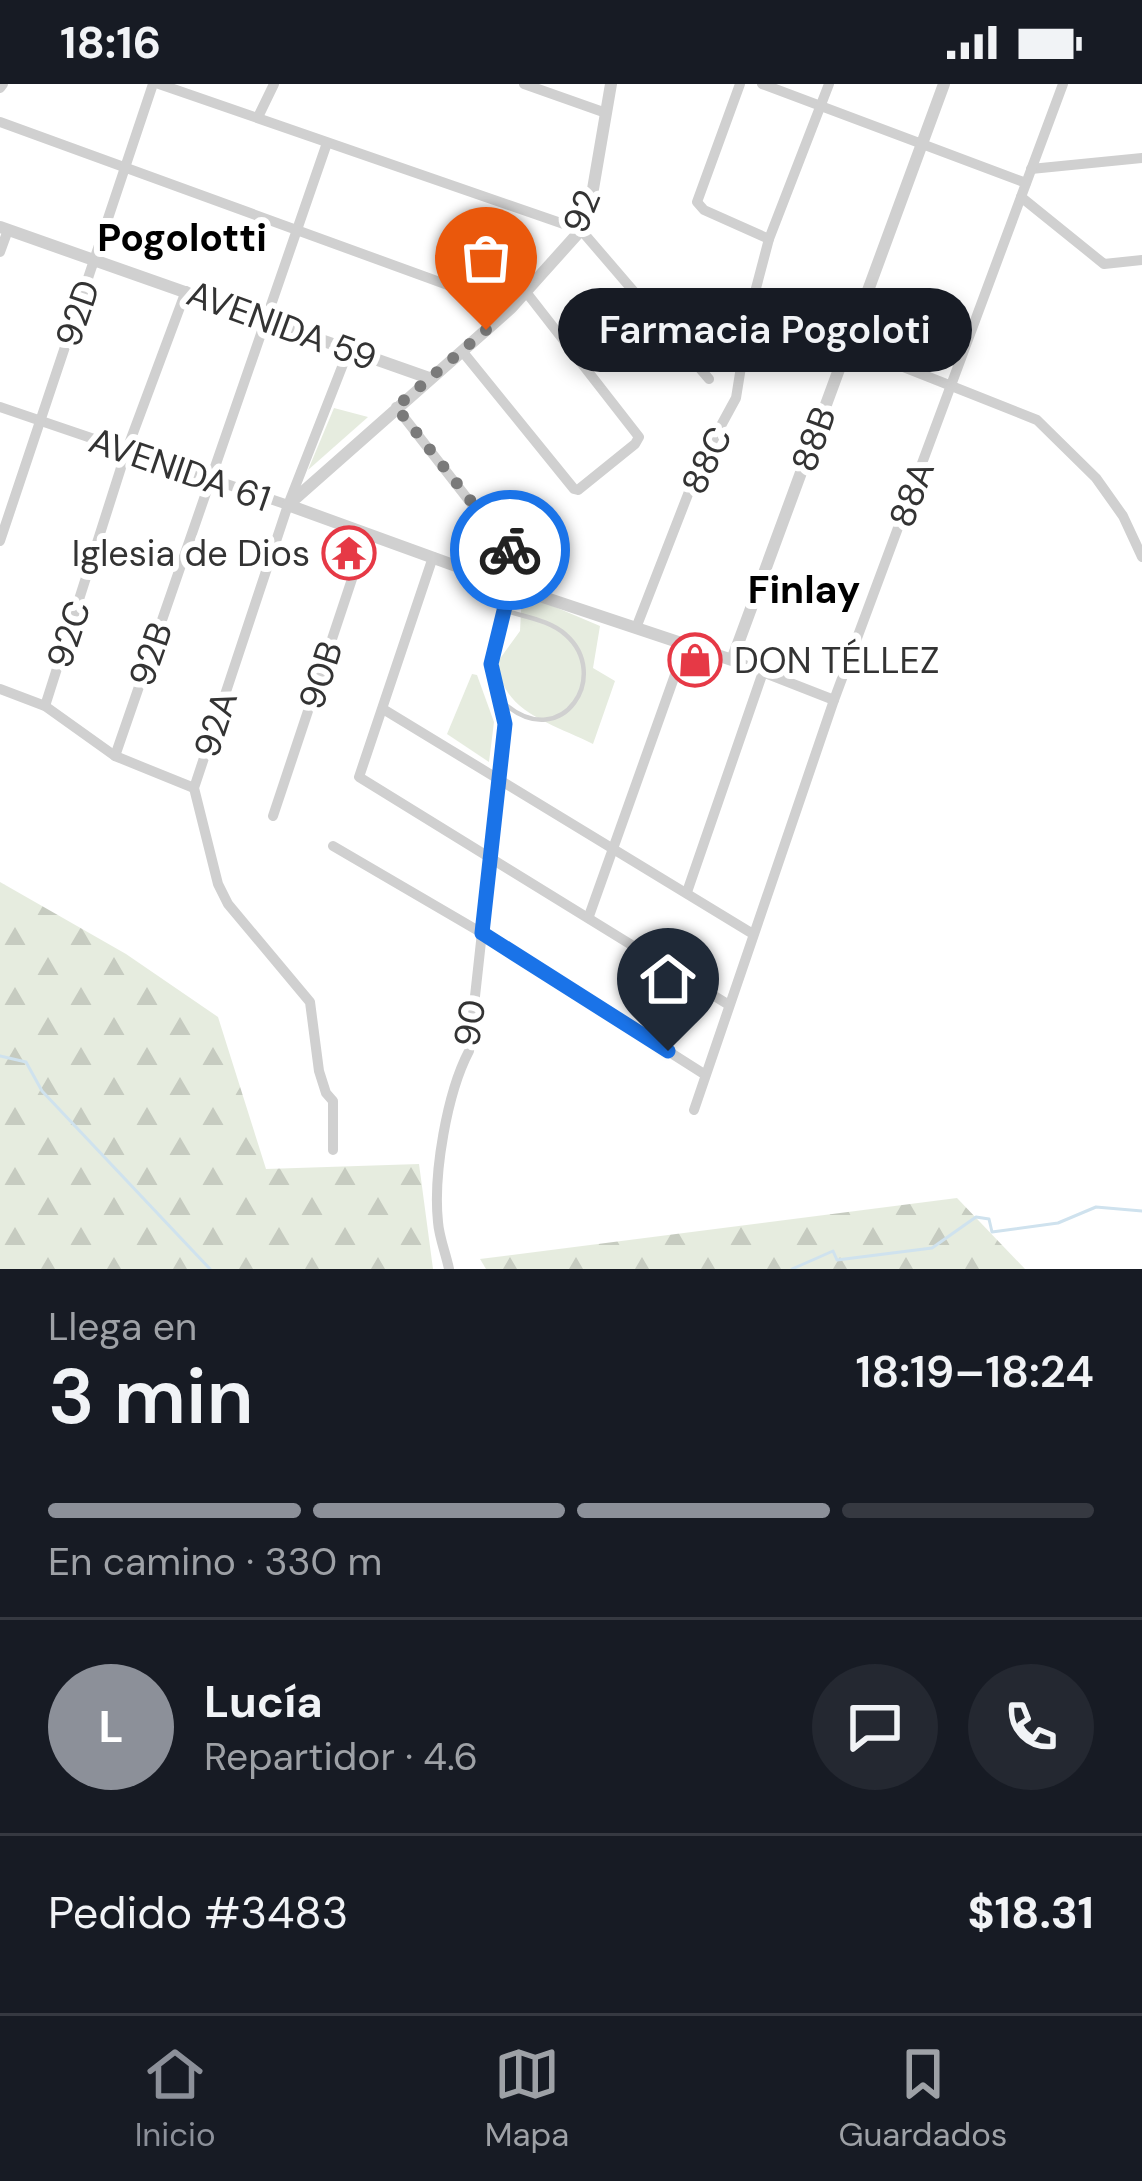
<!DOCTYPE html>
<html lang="es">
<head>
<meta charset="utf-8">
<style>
  :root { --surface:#171b24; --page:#242831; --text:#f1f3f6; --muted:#9ea1a6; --line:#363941; --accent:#8c9099 }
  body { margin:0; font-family:"DM Sans",sans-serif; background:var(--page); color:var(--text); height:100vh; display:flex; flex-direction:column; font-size:45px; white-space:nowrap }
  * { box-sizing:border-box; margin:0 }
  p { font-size:39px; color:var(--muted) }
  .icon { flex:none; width:66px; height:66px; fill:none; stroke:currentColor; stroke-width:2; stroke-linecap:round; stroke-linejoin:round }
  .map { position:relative; height:1185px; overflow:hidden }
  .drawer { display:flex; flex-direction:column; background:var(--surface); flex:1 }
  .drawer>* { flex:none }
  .pin { position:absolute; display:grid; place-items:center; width:102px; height:102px; color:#fff; margin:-123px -51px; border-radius:50% 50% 50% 0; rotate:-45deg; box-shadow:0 0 12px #0007 }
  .pin .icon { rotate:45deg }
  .courier { position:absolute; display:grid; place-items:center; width:120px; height:120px; margin:-60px; border:9px solid #1a73e8; border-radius:50%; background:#fff; color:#222; box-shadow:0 3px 15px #0007 }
  .bubble { position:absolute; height:84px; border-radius:42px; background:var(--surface); box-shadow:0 6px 18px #0003; font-size:39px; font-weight:600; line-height:84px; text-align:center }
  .overview em { font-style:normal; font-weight:600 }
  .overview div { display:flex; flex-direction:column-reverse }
  .overview { display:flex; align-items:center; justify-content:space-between; height:204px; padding:0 48px }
  h1 { font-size:78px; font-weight:600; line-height:90px }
  .bar { display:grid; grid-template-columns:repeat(4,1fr); gap:18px 12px; align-content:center; height:144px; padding:0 48px }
  .bar i { height:15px; border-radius:9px; background:var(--line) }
  .bar .active { background:var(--accent) }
  .bar p { grid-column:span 4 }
  .line { display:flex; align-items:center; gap:30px; padding:0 48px; border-top:3px solid var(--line) }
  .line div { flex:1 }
  .round { display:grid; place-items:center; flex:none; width:126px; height:126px; border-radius:63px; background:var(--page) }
  .status { display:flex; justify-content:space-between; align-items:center; height:84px; padding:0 60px; background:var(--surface); direction:ltr }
  .status svg { height:33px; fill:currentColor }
  .menu { display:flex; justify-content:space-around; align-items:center; height:168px; border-top:3px solid var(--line); background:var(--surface); font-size:33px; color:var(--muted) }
  .menu a { display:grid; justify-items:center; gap:6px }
  .menu .active { color:var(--accent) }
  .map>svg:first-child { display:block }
  .green { fill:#e6ecdf }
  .forest { fill:url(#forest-firs) }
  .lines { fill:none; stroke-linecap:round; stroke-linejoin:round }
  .stream { stroke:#cfe2ee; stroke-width:3 }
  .service { stroke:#d0d0d0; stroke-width:4.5 }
  .minor { stroke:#d0d0d0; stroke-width:10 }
  .tertiary { stroke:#d0d0d0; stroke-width:12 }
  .done { stroke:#7a7a7a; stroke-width:12; stroke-dasharray:0 21.6 }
  .route { stroke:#1a73e8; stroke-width:15 }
  .labels { text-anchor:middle; stroke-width:12; stroke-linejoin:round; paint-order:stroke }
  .street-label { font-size:36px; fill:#333; stroke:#fff }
  .poi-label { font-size:36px; fill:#333; stroke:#fff; text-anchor:end }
  .neighbourhood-label { font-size:39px; font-weight:bold; fill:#000; stroke:#fff }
</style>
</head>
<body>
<div class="status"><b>18:16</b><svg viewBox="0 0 49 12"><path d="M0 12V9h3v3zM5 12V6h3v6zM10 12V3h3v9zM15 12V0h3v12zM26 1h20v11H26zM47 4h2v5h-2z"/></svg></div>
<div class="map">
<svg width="1142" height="1185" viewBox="0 0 1142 1185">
  <defs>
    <pattern id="forest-firs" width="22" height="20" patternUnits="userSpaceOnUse" patternTransform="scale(3)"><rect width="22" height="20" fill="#e6ecdf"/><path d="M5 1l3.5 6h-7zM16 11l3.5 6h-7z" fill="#c6cbc0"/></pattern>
  </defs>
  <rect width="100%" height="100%" fill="#fff"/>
  <!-- green -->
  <g class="green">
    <polygon points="334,324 368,333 308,386"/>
    <path d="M522,509L600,542L593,584L615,597L593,660C554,640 497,627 499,576L520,547Z"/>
    <polygon points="472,590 477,591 494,638 489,678 447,650"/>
  </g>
  <!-- forest -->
  <g class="forest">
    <polygon points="0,798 126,870 218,933 266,1085 419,1080 433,1185 0,1185"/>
    <polygon points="957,1114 1025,1185 486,1185 480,1175"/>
  </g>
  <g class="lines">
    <!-- stream -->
    <g class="stream">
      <polyline points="0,972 26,978 42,1007 210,1185"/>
      <polyline points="792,1185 833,1167 837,1176 932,1164 976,1133 989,1135 992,1148 1058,1139 1096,1123 1142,1127"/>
    </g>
    <!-- service -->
    <path class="service" d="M504,526C524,533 550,536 566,551C611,591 563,668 506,621"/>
    <!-- minor -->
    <g class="minor">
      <polyline points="159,0 581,146 709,295"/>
      <polyline points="524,0 606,29"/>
      <polyline points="740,0 697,118 704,126 769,155"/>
      <polyline points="762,0 1026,99"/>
      <polyline points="0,4 3,0"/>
      <polyline points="258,33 274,0"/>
      <polyline points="0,38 511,224"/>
      <polyline points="1031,85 1142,74"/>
      <polyline points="1021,113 1104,180 1142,176"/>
      <polyline points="0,168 8,146"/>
      <polyline points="750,227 848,261 1037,336 1096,394 1123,432 1142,473"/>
      <polyline points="462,267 574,405 578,406 635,360 639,353 526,208"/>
      <polyline points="0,323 288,421"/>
      <path d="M396,323L520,482L510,502L491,580L505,639L469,967C447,1009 433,1090 438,1138C439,1153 446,1170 449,1185"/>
      <polyline points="0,457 153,0"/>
      <polyline points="433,473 359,693 729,921"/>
      <polyline points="636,544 699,382 736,314 750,227 769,155 829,0"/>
      <polyline points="732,576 834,616"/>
      <polyline points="0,605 45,622 115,672 194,704"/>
      <polyline points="45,622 126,368 186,207"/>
      <polyline points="383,625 753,850"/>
      <polyline points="115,672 327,59"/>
      <polyline points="273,732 367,450"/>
      <polyline points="333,762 482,849 704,990"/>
      <polyline points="687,808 763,588"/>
      <polyline points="589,832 686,560"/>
      <polyline points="694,1026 834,616 1063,0"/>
      <polyline points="333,1066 333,1017 326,1009 319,987 310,918 228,820 218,800 194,704 288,421 349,265"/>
    </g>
    <!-- tertiary -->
    <g class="tertiary">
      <polyline points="611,0 593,105 581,146 511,224 288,421 519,505 732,576 944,0"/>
      <polyline points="0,143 429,294"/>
    </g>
  </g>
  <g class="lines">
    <!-- done -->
    <polyline class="done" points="486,246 396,323 510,466"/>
    <!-- route -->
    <polyline class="route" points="510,466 520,482 510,502 491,580 505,640 482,849 668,967"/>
  </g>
  <!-- icons -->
  <defs>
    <g id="temple-ring" transform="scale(2.7)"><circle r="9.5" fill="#fff" stroke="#e63946" stroke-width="1.5"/><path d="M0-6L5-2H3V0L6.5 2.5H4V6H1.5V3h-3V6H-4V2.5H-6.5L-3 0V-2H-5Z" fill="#e63946"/></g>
    <g id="shop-ring" transform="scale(2.7)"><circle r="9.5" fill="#fff" stroke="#e63946" stroke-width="1.5"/><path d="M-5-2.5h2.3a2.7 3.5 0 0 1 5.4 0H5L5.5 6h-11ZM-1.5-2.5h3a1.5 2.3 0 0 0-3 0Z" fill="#e63946"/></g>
  </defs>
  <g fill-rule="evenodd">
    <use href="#temple-ring" x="349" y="469"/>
    <use href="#shop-ring" x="695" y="576"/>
  </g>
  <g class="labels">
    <!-- street labels -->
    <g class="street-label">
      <text transform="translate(581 127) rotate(-68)" y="13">92</text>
      <text transform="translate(77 229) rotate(-71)" y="13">92D</text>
      <text transform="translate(282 241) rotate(20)" y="13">AVENIDA 59</text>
      <text transform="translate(813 355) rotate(-70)" y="13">88B</text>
      <text transform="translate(706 376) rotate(-64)" y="13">88C</text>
      <text transform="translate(180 385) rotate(19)" y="13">AVENIDA 61</text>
      <text transform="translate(911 410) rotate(-70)" y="13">88A</text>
      <text transform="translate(68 550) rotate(-72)" y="13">92C</text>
      <text transform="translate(150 570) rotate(-71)" y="13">92B</text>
      <text transform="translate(320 591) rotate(-72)" y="13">90B</text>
      <text transform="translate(215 640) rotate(-72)" y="13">92A</text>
      <text transform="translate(469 939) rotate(-81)" y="13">90</text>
    </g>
    <!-- poi labels -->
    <g class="poi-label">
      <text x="310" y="482">Iglesia de Dios</text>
      <text x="734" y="589" text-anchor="start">DON TÉLLEZ</text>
    </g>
    <!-- neighbourhood labels -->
    <g class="neighbourhood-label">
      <text x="182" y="167">Pogolotti</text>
      <text x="804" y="519">Finlay</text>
    </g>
  </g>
</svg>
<div class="pin" style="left:486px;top:246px;background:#ea580c"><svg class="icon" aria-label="bag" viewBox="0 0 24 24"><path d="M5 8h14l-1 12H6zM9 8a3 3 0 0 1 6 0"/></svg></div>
<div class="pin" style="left:668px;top:967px;background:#1f2937"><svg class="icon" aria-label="home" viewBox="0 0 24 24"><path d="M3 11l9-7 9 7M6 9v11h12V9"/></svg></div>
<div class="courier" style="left:510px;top:466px"><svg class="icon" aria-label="bike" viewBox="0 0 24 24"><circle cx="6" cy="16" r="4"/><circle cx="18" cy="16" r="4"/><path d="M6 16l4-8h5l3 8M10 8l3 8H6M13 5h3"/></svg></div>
<div class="bubble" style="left:558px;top:204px;width:414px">Farmacia Pogoloti</div>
</div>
<section class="drawer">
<div class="overview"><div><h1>3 min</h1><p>Llega en</p></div><em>18:19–18:24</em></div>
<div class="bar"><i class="active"></i><i class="active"></i><i class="active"></i><i></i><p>En camino · 330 m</p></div>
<div class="line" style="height:216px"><b class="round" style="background:var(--accent);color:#fff">L</b><div><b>Lucía</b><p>Repartidor · 4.6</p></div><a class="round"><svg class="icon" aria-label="chat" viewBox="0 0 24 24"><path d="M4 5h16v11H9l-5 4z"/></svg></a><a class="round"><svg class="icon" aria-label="phone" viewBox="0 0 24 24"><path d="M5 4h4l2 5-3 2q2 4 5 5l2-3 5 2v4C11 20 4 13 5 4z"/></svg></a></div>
<div class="line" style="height:156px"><div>Pedido #3483</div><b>$18.31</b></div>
</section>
<nav class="menu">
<a class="active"><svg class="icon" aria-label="home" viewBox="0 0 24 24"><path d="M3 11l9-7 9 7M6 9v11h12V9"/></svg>Inicio</a>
<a><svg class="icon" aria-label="map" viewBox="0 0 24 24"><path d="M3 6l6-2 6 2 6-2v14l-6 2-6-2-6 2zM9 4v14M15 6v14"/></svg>Mapa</a>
<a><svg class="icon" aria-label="saved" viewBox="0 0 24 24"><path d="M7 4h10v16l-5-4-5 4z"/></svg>Guardados</a>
</nav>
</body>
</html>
